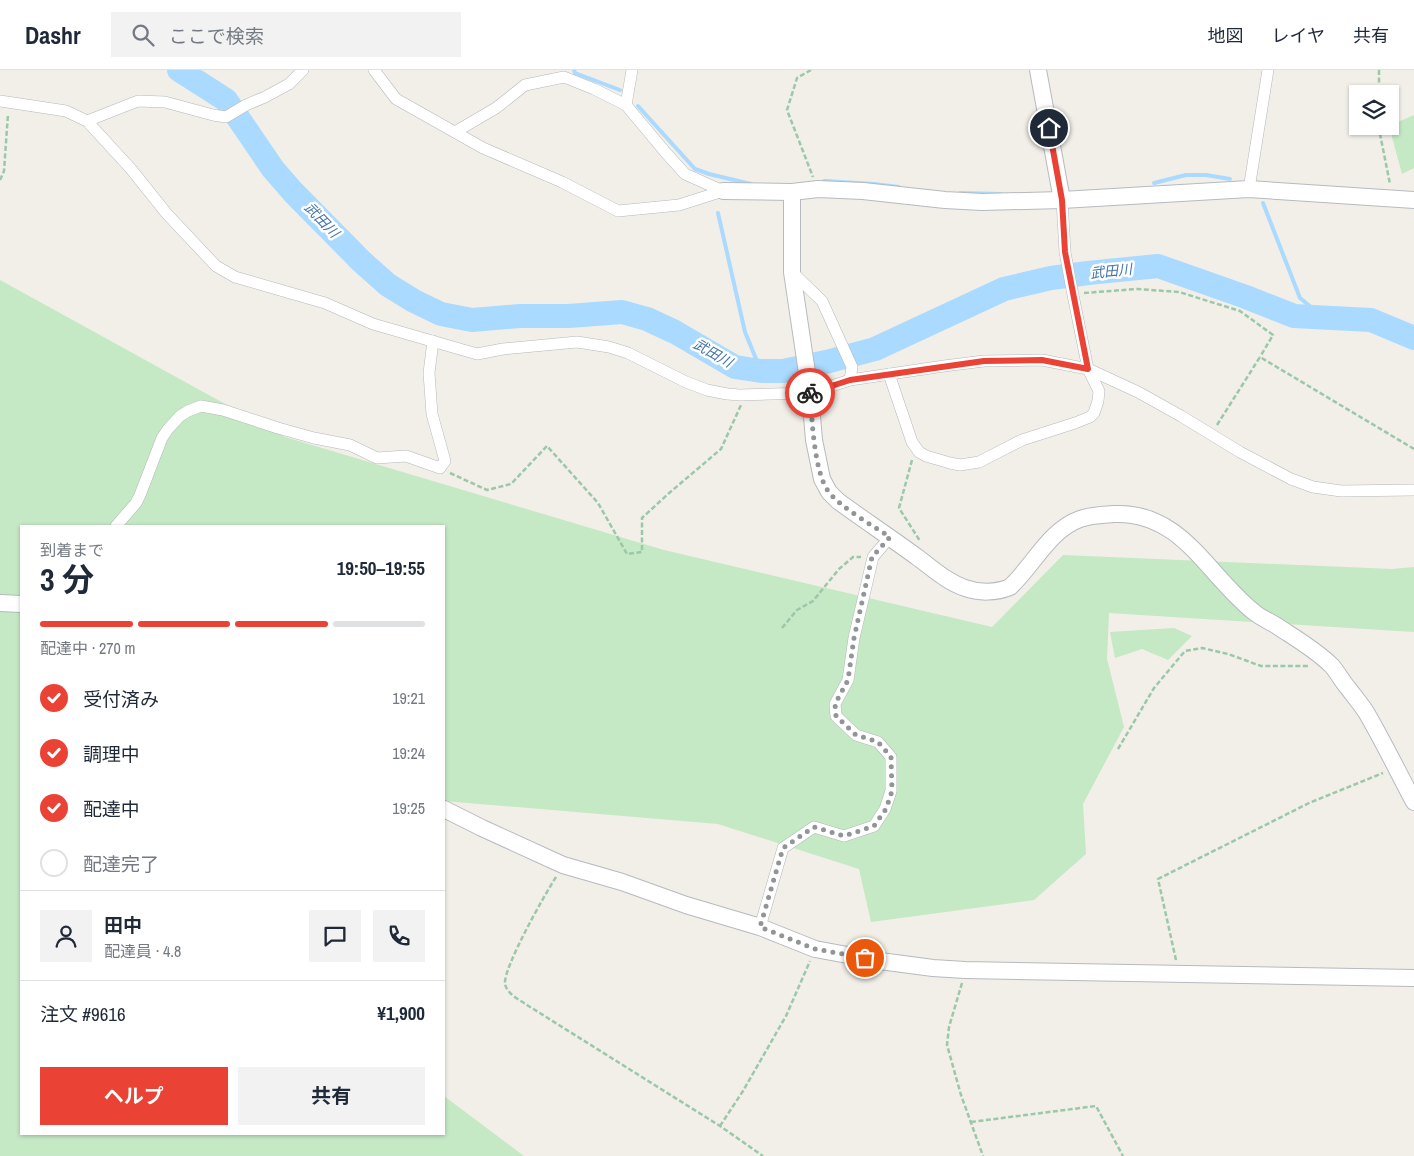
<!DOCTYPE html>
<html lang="ja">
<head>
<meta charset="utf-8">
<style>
  :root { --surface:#fff; --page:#f2f2f3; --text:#1f2937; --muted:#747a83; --line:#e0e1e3; --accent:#ea4335 }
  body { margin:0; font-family:"Archivo Narrow","Noto Sans JP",sans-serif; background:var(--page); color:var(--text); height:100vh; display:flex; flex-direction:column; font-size:19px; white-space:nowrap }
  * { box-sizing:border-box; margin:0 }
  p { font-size:16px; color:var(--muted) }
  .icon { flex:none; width:28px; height:28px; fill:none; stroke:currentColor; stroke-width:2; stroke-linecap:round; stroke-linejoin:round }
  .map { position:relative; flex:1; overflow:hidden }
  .sheet { position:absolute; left:20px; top:455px; width:425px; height:610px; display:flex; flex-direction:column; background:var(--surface); border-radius:0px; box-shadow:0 1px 4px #0004 }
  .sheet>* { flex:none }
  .controls { position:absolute; left:1349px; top:15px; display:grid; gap:10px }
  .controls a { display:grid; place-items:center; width:50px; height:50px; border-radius:0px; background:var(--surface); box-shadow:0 1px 4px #0004; font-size:25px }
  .pin { position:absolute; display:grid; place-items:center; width:42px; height:42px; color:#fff; margin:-21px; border:2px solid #fff; border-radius:50%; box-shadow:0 1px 5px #0007 }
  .courier { position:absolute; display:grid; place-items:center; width:50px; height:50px; margin:-25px; border:4px solid #ea4335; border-radius:50%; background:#fff; color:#222; box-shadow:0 1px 6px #0007 }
  .headline em { font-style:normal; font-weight:700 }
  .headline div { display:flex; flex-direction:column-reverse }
  .headline { display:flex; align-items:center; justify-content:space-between; height:85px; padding:0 20px }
  h1 { font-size:32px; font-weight:700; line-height:38px }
  .bar { display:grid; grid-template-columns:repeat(4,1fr); gap:8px 5px; align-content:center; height:60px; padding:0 20px }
  .bar i { height:6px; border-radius:4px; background:var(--line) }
  .bar .on { background:var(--accent) }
  .bar p { grid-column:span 4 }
  .line { display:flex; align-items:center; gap:12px; padding:0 20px; border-top:1px solid var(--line) }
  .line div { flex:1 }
  .round { display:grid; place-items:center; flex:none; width:52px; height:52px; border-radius:0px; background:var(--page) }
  ol { padding:0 20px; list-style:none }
  li { display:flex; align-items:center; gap:15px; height:55px }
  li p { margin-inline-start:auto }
  li .icon { padding:5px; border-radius:50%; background:var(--accent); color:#fff; stroke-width:4 }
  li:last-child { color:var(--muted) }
  li i { width:28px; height:28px; border:2px solid var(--line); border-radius:50% }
  .button { display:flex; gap:10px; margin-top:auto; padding:10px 20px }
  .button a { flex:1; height:58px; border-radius:0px; background:var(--accent); color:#fff; font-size:20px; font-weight:700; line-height:58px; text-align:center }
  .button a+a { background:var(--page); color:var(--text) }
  header { display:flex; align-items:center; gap:30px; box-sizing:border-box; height:70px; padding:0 25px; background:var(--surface); border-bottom:1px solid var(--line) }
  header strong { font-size:24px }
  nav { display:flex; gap:28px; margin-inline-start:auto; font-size:18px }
  .search { width:350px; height:45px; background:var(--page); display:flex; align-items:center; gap:12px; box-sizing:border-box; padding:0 18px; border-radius:0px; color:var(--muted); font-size:19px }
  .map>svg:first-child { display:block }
  .green { fill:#c5e8c5 }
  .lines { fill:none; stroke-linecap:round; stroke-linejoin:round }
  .stream { stroke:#aadaff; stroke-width:4 }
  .river { stroke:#aadaff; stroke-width:24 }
  .street-casing { stroke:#b5b8bc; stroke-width:12 }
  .secondary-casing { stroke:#b6babf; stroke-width:18 }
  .path { stroke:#9cc7a9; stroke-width:2.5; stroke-dasharray:5 2.5; stroke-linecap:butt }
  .street { stroke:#fff; stroke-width:11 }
  .secondary { stroke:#fff; stroke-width:16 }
  .done { stroke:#929495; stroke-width:5; stroke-dasharray:0 9 }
  .route { stroke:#ea4335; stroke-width:6 }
  .labels { text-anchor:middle; stroke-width:5; stroke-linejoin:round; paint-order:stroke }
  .water-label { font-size:14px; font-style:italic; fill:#4174aa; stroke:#fff }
</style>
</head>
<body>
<header>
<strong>Dashr</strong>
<div class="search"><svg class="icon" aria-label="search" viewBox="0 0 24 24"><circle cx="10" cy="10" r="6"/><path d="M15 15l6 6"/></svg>ここで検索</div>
<nav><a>地図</a><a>レイヤ</a><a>共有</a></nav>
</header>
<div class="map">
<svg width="1414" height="1086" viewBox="0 0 1414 1086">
  <rect width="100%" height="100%" fill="#f1efe8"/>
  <!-- green -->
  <g class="green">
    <polygon points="1414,45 1414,98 1402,104 1389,56"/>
    <polygon points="0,210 285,367 664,480 992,557 1063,485 1392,499 1414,497 1414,562 1109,543 1107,589 1124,657 1083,734 1086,784 1034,830 871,852 859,799 718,754 444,731 444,456 21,456 21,1064 444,1064 444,1026 524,1086 0,1086"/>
    <polygon points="1174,558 1192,566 1168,590 1142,579 1115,588 1110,562"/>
  </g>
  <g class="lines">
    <!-- stream -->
    <g class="stream">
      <polyline points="574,0 575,3 620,20"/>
      <polyline points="638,36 695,99 709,104 751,114"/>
      <polyline points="824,111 874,114 899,117"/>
      <polyline points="1154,113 1186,105 1206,105 1230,109"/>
      <polyline points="960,123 1001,124"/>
      <polyline points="1263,133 1300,228 1323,247"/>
      <polyline points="718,143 745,262 761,301"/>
    </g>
    <!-- river -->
    <polyline class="river" points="179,0 226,30 273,99 293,122 361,191 388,215 414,231 441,244 472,250 520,246 568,246 622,242 647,249 675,262 735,297 761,301 783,301 826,292 875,279 1004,219 1051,208 1088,203 1158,196 1246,227 1294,246 1371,250 1414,268"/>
    <!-- street casing -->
    <g class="street-casing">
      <g id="street">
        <polyline points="374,0 396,29 483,78 562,112 618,141 679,135 723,121"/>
        <polyline points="0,31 66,41 87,51 131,99 167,144 216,196 235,207 325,233 373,254 477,284 503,279 577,272 609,277 628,283 686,312 707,320 727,324 740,325 810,323 850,310 944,296 984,291 1042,290 1088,299 1138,322 1181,346 1240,382 1291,409 1313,417 1341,421 1414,420"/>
        <polyline points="626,35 632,0"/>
        <polyline points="87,51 138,31 165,32 213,45 226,47 246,35 265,27 289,14 303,0"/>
        <polyline points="455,62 496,38 525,15 564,7 594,19 626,35 666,83 685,104 723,121"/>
        <polyline points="1249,119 1268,0"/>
        <polyline points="792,202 822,231 852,297 850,310"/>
        <polyline points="889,304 912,372 919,382 926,386 950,393 960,395 979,392 1022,370 1075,353 1090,347 1094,343 1098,331 1099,321 1088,299 1072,220 1065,182 1062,130"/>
        <polyline points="116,456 136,433 140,425 162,368 168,359 180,346 188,341 201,336 223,340 278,358 314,368 350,375 377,388 406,386 440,398 445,391 432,344 429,303 433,271"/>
        <polyline points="760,857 783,778 814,757 844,766 874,756 885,739 891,721 891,687 878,672 856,665 836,646 835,634 848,610 854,568 873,487 890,467"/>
      </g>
    </g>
    <!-- secondary casing -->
    <g class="secondary-casing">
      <g id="secondary">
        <polyline points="1038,0 1062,130"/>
        <polyline points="723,121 792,122 818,119 863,121 945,130 982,132 1062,130 1249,119 1414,130"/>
        <path d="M792,122V202L810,323L814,370L822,409L829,422L838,431C864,450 891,468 917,487C932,498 947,512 965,518C979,523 996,523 1010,517C1033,496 1049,460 1080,449C1091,445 1102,445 1114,444C1182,441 1208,506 1254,542C1261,548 1269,551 1277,556C1295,568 1316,580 1332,596C1338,603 1342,611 1348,618C1354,626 1360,633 1366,642C1383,671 1398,702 1414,732"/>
        <polyline points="0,533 21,534"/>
        <polyline points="444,739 482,758 563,795 622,812 686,835 760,857 815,879 880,891 933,898 965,900 1414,908"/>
      </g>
    </g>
    <!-- path -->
    <g class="path">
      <polyline points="811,0 797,8 787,40 813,107"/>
      <polyline points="1379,0 1379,24"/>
      <polyline points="1380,56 1380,64 1390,114"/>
      <polyline points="0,110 4,101 8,44"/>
      <polyline points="1084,223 1137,219 1179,222 1240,241 1273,265 1260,287"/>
      <polyline points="1217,355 1260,287 1414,379"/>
      <polyline points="912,390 899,438 920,471"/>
      <polyline points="450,403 487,420 511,414 547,376 598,433 627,484 642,482 642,448 668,424 721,379 741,335"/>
      <polyline points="782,558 797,540 813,531 839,499 853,487 861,487"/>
      <polyline points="1118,679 1154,618 1185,581 1202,578 1228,584 1261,596 1310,596"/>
      <path d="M556,807C545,824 503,898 505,914C507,924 520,930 527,935L720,1056L763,1086"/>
      <polyline points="1176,890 1158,809 1309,733 1383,703"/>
      <polyline points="962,913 949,957 947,975 961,1025 983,1086"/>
      <polyline points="971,1052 1096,1036 1123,1086"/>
      <polyline points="720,1056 743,1021 786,946 810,891"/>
    </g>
    <!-- street -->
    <use href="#street" class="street"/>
    <!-- secondary -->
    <use href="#secondary" class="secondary"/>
  </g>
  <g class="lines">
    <!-- done -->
    <path class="done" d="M810,323C812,349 814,401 828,421C841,438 872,455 890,467L872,487L854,568L848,610L835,634L836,646L856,665L878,672L891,687L892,721L886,739L874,756L844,766L814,757L783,778L760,857L815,879L865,888"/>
    <!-- route -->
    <polyline class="route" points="810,323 850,310 984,291 1042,290 1088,299 1065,182 1062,130 1049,58"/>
  </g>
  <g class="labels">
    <!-- water labels -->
    <g class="water-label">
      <text transform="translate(322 150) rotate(46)" y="5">武田川</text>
      <text transform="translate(1111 201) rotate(-6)" y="5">武田川</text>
      <text transform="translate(713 283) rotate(30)" y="5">武田川</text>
    </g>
  </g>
</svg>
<div class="controls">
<a><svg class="icon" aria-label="layers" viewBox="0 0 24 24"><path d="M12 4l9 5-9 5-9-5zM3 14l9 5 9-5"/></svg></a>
</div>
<div class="pin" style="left:865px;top:888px;background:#ea580c"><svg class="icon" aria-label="bag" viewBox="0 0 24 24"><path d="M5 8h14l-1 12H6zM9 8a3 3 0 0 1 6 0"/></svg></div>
<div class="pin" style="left:1049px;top:58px;background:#1f2937"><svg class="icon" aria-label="home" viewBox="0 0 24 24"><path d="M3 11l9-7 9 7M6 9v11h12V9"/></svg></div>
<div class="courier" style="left:810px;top:323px"><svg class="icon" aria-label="bike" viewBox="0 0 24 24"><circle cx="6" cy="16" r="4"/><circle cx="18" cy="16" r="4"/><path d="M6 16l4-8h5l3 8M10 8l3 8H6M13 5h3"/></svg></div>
<section class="sheet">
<div class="headline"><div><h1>3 分</h1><p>到着まで</p></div><em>19:50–19:55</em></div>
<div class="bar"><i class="on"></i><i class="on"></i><i class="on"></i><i></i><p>配達中 · 270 m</p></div>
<ol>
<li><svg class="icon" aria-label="check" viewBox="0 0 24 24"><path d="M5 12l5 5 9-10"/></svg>受付済み<p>19:21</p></li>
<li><svg class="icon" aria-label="check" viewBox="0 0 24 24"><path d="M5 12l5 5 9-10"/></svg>調理中<p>19:24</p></li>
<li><svg class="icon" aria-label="check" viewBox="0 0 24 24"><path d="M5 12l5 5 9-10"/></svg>配達中<p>19:25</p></li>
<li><i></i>配達完了</li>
</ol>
<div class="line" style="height:90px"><a class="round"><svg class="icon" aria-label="person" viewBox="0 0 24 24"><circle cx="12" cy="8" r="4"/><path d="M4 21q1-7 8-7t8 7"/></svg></a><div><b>田中</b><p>配達員 · 4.8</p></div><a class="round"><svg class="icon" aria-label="chat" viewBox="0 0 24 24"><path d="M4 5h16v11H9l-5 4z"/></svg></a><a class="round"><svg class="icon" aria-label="phone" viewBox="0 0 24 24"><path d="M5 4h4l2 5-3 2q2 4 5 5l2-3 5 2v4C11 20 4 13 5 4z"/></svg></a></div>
<div class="line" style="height:65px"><div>注文 #9616</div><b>¥1,900</b></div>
<div class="button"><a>ヘルプ</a><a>共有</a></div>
</section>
</div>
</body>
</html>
